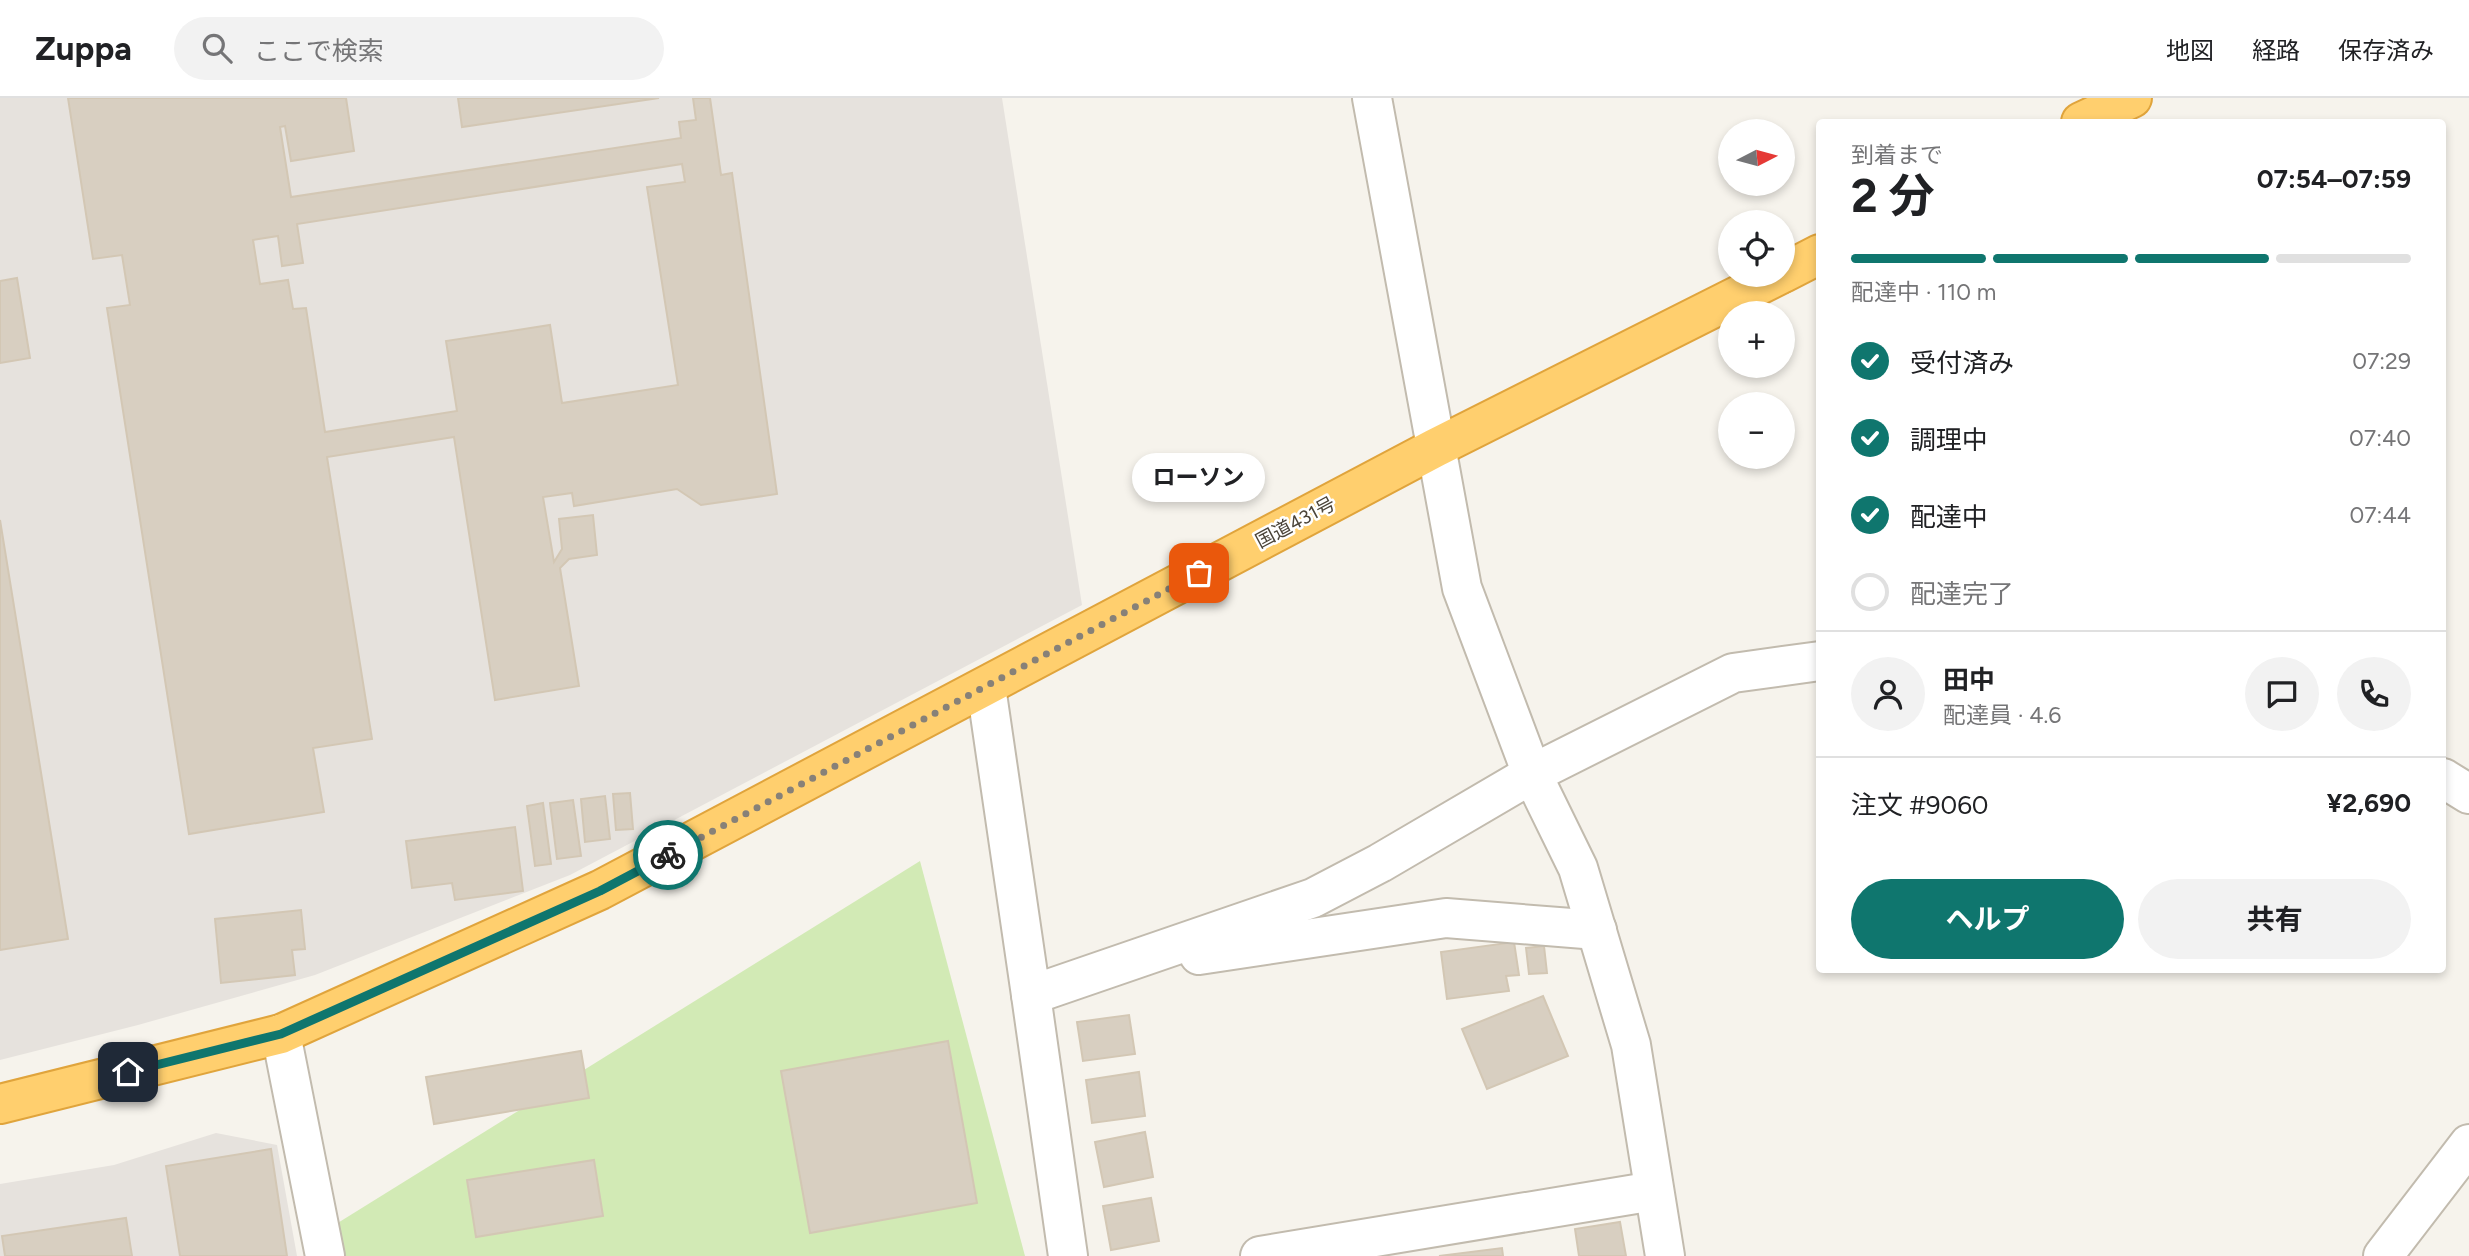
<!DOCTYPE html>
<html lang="ja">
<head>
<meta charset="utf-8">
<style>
  :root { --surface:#fff; --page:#f2f2f2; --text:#202124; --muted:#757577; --line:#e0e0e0; --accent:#0f766e }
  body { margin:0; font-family:Figtree,"Noto Sans JP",sans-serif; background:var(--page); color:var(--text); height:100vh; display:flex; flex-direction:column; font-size:26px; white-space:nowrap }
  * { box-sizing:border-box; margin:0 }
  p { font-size:23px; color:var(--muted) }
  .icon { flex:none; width:38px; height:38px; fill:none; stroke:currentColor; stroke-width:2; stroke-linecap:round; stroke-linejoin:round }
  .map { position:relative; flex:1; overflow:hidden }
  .panel { position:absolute; left:1816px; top:21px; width:630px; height:854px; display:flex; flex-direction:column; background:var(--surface); border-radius:7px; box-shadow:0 4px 10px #0003 }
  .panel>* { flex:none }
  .needle { width:46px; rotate:84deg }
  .tools { position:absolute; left:1718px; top:21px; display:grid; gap:14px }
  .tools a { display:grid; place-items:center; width:77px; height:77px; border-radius:50%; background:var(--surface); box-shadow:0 4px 10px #0003; font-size:35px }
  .pin { position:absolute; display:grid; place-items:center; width:60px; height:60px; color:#fff; margin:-30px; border-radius:14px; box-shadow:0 4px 10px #0006 }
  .courier { position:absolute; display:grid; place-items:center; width:70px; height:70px; margin:-35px; border:5px solid #0f766e; border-radius:50%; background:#fff; color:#222; box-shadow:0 2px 9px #0007 }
  .bubble { position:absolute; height:49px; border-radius:24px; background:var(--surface); box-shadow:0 4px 10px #0003; font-size:23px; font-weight:700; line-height:49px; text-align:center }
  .headline em { font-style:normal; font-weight:700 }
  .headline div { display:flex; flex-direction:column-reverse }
  .headline { display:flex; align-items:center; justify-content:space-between; height:119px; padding:0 35px }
  h1 { font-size:46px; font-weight:700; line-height:52px }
  .bar { display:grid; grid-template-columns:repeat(4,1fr); gap:10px 7px; align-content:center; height:84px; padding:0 35px }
  .bar i { height:9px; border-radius:5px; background:var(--line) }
  .bar .active { background:var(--accent) }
  .bar p { grid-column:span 4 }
  .line { display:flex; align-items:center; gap:18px; padding:0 35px; border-top:2px solid var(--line) }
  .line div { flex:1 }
  .round { display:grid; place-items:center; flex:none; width:74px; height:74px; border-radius:37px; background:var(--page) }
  ol { padding:0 35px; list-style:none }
  li { display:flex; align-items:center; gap:21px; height:77px }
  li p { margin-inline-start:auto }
  li .icon { padding:7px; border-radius:50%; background:var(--accent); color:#fff; stroke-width:4 }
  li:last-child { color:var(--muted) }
  li i { width:38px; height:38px; border:4px solid var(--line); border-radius:50% }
  .button { display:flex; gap:14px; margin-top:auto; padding:14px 35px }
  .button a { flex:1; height:80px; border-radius:42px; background:var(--accent); color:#fff; font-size:28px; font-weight:700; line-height:80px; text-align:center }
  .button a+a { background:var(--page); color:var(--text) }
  header { display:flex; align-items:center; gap:42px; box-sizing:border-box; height:98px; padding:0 35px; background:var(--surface); border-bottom:2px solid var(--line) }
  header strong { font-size:33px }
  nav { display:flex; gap:38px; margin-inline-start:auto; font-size:24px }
  .search { width:490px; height:63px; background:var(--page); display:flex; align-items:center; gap:18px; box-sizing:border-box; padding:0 24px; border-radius:38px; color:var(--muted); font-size:26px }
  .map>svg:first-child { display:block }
  .industrial { fill:#e6e2dd }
  .green { fill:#d2eab5 }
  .building { fill:#d8cfc1; stroke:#d3c7b4; stroke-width:2; fill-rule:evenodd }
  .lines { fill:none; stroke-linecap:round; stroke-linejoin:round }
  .minor-casing { stroke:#c2bbae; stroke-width:42 }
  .highway-casing { stroke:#e0a43c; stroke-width:42 }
  .minor { stroke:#fff; stroke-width:38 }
  .highway { stroke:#ffcf6e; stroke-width:38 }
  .done { stroke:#878178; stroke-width:7; stroke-dasharray:0 12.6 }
  .route { stroke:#0f766e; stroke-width:9 }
  .labels { text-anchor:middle; stroke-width:5; stroke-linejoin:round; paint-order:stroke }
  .street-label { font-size:19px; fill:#4b4439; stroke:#fff }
</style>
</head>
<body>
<header>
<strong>Zuppa</strong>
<div class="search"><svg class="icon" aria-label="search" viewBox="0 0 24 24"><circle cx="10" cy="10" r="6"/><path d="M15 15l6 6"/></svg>ここで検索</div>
<nav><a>地図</a><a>経路</a><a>保存済み</a></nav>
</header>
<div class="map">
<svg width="2469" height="1158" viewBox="0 0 2469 1158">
  <rect width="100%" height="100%" fill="#f6f3ec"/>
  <!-- industrial -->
  <g class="industrial">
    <polygon points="0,0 1002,0 1082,507 570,777 315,877 138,927 0,962"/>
    <polygon points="216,1035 277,1047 297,1158 0,1158 0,1086 114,1067"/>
  </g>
  <!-- green -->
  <polygon class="green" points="920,763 1025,1158 325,1158 320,1136"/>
  <!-- building -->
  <g class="building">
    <path d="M68,0H346L354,53L291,63L285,28L280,29L291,99L681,40L679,24L696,22L693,0H710L721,77L732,75L777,396L701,407L677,391L574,408L572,395L543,399L554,464L562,451L559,421L593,417L597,457L569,461L560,470L579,588L495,602L454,339L327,359L372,641L313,650L324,714L189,736L107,210L130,207L122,157L93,161ZM682,66L685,84L647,89L678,287L562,305L550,227L446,243L457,313L325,334L306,210L293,211L288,182L260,186L253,142L278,138L282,168L303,165L297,126Z"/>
    <polygon points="458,0 659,0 462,29"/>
    <polygon points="17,180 30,260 0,265 0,183"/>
    <polygon points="0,422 68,841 0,852"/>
    <polygon points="630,695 633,731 616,732 613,696"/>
    <polygon points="605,698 610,741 585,744 581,701"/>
    <polygon points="573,702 581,758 557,761 550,705"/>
    <polygon points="543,705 551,766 535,768 527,708"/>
    <polygon points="515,729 523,793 455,802 452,785 412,790 406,743"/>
    <polygon points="301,812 305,851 292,852 295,877 221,885 215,821"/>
    <polygon points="1514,844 1519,877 1506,878 1509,893 1447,901 1441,854"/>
    <polygon points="1544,848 1547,875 1529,876 1526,850"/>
    <polygon points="1543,898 1568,958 1487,991 1462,931"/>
    <polygon points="1129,917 1135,956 1083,963 1077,924"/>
    <polygon points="948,943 977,1105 810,1135 781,973"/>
    <polygon points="581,953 589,1000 434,1026 426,979"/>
    <polygon points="1139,974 1145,1018 1092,1025 1086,982"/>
    <polygon points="1145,1034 1153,1079 1104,1089 1095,1044"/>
    <polygon points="271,1051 287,1158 180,1158 166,1068"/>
    <polygon points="594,1062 603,1118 476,1139 467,1082"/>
    <polygon points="1151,1100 1159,1143 1111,1152 1103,1108"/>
    <polygon points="126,1120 132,1158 5,1158 2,1138"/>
    <polygon points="1620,1124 1626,1158 1579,1158 1575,1131"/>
    <polygon points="1502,1150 1503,1158 1439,1158"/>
  </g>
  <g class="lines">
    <!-- minor casing -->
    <g class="minor-casing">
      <g id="minor">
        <polyline points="1372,0 1462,490 1532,676 1578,770 1631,947 1665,1158"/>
        <polyline points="986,589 1031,897 1313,800 1380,765 1532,676 1733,575 1820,563"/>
        <polyline points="2443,680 2469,696"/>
        <polyline points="1199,857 1446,820 1597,832"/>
        <polyline points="1031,897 1068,1158"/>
        <polyline points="281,936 325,1158"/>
        <polyline points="1260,1158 1654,1093"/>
        <polyline points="2383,1158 2469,1046"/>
      </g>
    </g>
    <!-- highway casing -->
    <g class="highway-casing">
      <g id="highway">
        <polyline points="2081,24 2132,0"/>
        <polyline points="1783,175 1820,156"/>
        <polyline points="0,1006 281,936 600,792 1435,350 1779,177"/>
      </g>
    </g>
    <!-- minor -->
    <use href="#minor" class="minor"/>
    <!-- highway -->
    <use href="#highway" class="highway"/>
  </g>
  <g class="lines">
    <!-- done -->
    <polyline class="done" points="668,757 1199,475"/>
    <!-- route -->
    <polyline class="route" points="128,974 281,936 600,793 668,757"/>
  </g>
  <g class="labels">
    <!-- street labels -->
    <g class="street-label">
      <text transform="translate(1295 424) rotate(-28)" y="7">国道431号</text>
    </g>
  </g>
</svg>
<div class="tools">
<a><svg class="needle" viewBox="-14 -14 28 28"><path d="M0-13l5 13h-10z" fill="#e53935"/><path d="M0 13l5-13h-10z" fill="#757577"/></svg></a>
<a><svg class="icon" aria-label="locate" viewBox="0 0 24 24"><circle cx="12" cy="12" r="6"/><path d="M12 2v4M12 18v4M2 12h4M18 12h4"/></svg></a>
<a>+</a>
<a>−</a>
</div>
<div class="pin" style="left:1199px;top:475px;background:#ea580c"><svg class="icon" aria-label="bag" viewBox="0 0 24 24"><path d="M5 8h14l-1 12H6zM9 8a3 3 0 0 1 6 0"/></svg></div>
<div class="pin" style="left:128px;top:974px;background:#1f2937"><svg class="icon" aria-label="home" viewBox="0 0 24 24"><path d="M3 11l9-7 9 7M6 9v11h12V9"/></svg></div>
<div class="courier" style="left:668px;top:757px"><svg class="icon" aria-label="bike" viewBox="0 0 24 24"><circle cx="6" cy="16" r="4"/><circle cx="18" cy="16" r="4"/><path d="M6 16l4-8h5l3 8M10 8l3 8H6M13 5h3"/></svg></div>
<div class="bubble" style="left:1132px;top:355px;width:133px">ローソン</div>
<section class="panel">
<div class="headline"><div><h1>2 分</h1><p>到着まで</p></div><em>07:54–07:59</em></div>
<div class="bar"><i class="active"></i><i class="active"></i><i class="active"></i><i></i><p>配達中 · 110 m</p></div>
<ol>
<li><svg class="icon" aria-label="check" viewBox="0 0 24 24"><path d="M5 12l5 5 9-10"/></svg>受付済み<p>07:29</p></li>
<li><svg class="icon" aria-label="check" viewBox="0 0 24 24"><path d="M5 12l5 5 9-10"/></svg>調理中<p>07:40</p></li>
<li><svg class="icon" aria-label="check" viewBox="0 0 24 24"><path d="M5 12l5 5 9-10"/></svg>配達中<p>07:44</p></li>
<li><i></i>配達完了</li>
</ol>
<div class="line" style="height:126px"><a class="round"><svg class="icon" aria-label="person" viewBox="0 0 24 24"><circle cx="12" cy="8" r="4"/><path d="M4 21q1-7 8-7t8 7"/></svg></a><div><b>田中</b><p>配達員 · 4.6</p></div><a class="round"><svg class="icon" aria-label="chat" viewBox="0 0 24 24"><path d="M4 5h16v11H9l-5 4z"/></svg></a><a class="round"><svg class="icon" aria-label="phone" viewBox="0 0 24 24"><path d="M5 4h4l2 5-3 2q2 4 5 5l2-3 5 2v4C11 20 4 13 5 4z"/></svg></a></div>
<div class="line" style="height:91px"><div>注文 #9060</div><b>¥2,690</b></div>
<div class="button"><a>ヘルプ</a><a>共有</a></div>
</section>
</div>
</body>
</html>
